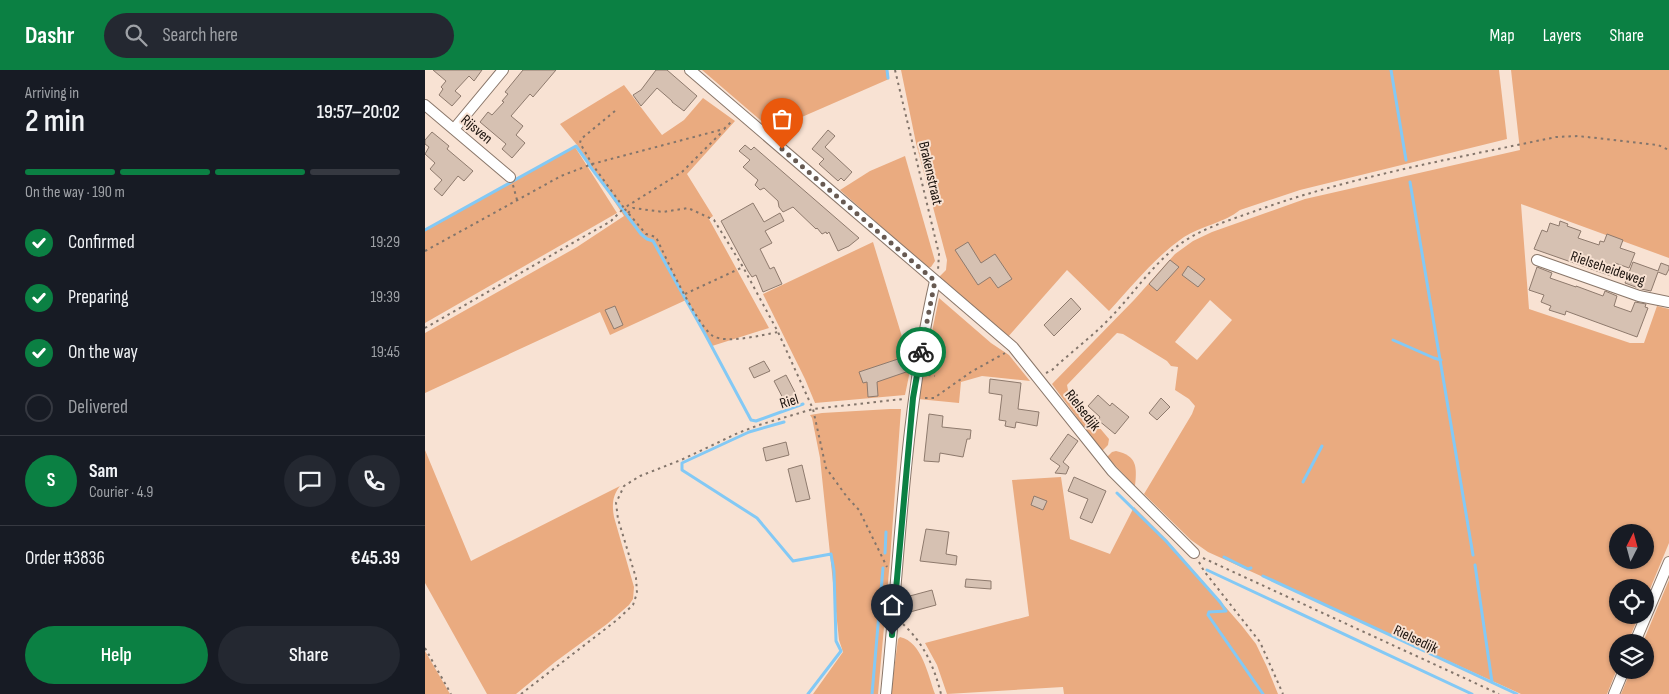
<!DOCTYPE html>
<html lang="en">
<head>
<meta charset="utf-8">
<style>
  :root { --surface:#171b24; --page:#242831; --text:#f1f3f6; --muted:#9ea1a6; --line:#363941; --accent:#0b8043 }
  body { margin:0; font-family:"Sofia Sans Condensed",sans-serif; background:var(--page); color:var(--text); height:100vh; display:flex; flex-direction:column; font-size:19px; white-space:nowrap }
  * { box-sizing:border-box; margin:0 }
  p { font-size:16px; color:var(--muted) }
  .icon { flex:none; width:28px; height:28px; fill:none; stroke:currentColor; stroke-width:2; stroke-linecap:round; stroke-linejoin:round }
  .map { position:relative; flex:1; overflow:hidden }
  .details { display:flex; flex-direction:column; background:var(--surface); width:425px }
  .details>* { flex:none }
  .needle { width:32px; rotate:6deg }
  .controls { position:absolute; left:1184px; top:454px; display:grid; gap:10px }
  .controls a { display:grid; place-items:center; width:45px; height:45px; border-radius:50%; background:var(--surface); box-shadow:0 1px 4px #0004; font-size:25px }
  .pin { position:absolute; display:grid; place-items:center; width:42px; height:42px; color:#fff; margin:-51px -21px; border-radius:50% 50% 50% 0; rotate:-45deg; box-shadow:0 0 5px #0007 }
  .pin .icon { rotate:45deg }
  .courier { position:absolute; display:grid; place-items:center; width:50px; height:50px; margin:-25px; border:4px solid #0b8043; border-radius:50%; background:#fff; color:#222; box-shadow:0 1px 6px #0007 }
  .headline em { font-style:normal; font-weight:600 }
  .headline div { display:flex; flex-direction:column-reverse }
  .headline { display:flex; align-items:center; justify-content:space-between; height:85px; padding:0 25px }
  h1 { font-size:32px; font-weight:600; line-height:38px }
  .bar { display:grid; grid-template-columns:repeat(4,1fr); gap:8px 5px; align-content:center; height:60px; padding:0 25px }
  .bar i { height:6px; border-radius:4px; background:var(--line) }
  .bar .on { background:var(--accent) }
  .bar p { grid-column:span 4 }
  .line { display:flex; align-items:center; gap:12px; padding:0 25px; border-top:1px solid var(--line) }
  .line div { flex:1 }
  .round { display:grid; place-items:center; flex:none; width:52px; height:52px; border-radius:26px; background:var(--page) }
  ol { padding:0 25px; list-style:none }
  li { display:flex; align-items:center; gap:15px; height:55px }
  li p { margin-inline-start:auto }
  li .icon { padding:5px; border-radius:50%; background:var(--accent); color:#fff; stroke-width:4 }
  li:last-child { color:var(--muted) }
  li i { width:28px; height:28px; border:2px solid var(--line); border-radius:50% }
  .action { display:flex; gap:10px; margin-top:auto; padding:10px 25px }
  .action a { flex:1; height:58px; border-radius:30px; background:var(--accent); color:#fff; font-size:20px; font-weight:600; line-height:58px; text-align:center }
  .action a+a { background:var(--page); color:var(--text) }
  header { display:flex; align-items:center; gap:30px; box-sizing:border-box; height:70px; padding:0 25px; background:var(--accent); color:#fff }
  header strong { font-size:24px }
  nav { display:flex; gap:28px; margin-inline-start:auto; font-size:18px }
  .search { width:350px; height:45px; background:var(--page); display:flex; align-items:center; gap:12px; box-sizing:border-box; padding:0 18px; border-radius:28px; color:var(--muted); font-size:19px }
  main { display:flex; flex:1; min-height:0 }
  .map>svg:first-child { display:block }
  .green { fill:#eaab80; fill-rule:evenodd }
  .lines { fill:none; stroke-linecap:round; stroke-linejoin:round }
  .stream { stroke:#83c9f5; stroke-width:3 }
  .building { fill:#d6c1b2; stroke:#8e7a6d }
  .street-casing { stroke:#897669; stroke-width:12 }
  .path { stroke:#83756b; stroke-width:2; stroke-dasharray:2.5 4; stroke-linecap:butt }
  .street { stroke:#fff; stroke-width:10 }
  .done { stroke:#675a52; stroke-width:5; stroke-dasharray:0 9 }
  .route { stroke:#0b8043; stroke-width:6 }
  .labels { text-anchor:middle; stroke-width:4; stroke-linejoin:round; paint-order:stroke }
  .street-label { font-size:15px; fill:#19110c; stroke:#f8e2d3 }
</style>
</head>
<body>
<header>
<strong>Dashr</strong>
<div class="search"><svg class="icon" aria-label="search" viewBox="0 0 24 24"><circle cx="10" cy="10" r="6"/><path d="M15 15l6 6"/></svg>Search here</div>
<nav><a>Map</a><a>Layers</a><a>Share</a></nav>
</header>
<main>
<section class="details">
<div class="headline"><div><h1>2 min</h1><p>Arriving in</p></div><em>19:57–20:02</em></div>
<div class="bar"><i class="on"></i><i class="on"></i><i class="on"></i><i></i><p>On the way · 190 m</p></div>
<ol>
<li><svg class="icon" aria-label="check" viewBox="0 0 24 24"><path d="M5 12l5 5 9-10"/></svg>Confirmed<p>19:29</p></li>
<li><svg class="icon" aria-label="check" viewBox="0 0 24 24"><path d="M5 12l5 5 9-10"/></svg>Preparing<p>19:39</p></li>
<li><svg class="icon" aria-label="check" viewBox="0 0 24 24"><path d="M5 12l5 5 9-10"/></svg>On the way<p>19:45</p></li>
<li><i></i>Delivered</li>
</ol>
<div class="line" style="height:90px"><b class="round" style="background:var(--accent);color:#fff">S</b><div><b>Sam</b><p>Courier · 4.9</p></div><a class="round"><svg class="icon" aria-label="chat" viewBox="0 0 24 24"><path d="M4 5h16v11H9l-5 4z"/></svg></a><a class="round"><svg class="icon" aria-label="phone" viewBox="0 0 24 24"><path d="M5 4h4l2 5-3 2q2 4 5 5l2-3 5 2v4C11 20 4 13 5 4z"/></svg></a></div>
<div class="line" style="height:65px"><div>Order #3836</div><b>€45.39</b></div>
<div class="action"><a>Help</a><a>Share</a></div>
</section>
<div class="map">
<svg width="1244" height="624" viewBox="0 0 1244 624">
  <rect width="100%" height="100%" fill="#f8e2d3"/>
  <!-- green -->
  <g class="green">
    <polygon points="277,0 462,0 464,9 347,60"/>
    <path d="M476,0H1074L1082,69L875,120L815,140C799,153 776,156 759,167C730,187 707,216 684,241L642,200L582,268L514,207L521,200L522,190L491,73Z"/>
    <path d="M1086,0H1244V188L1096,134L1104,239L1205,273H1219L1232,236L1244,239V473L1220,531V518H1192V545H1214L1203,572H1192V599L1182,624H1096L783,482L766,470L719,424L767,344L770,336L764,329L750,320L753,297L746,296L742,291L698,264L692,263L688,267L642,315L643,320L684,369L683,375L677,381L627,314L709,230L750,184L768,171L787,162L880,129L1095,80ZM785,230L807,250L772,290L750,272ZM1192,462H1220V490H1192Z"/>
    <polygon points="199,15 237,65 259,50 278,28 310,51 262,104 288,146 284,149 344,258 287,276 261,230 185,265 175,242 0,323 0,263 152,177 199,146 152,75 135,54"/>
    <polygon points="150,77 192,143 0,253 0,161"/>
    <polygon points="480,86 510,191 506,197 503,198 415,120 445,101"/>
    <polygon points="448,172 486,296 480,325 390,333 380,309 338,224"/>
    <polygon points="514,228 566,273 584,285 605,311 557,306 536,312 534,333 493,329"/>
    <polygon points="465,339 476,339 465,490 453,624 388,624 418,582 414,570 395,388 387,348 385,345 397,343"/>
    <path d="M0,380L46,491L195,416C187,426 187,436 189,447L209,517L208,529L204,535L182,554L130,592L91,624H62L0,513Z"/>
    <path d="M691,381C712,386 712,396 710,416L682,387L687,382Z"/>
    <polygon points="636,407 645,469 685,484 709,437 742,470 817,556 831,574 842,597 853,624 639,624 638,617 522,624 512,595 500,573 604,546 587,410"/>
    <polygon points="1244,510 1244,624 1196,624 1206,600 1220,600 1220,572 1218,572"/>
    <path d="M475,567C497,572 503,605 510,624H466L473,569Z"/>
    <polygon points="0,581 25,624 0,624"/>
  </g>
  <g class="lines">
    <!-- stream -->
    <g class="stream">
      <polyline points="462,0 463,8"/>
      <polyline points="966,0 981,90"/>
      <polyline points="164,95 216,164 222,169 228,171 280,264 326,350 331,351 378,334"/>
      <polyline points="985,112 1048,485"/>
      <polyline points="0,160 151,76 164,94"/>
      <polyline points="968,270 1009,288 1016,290"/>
      <polyline points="359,352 324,362 257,393 257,400 332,448 368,491 406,484 409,501 411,571 416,581 383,624"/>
      <polyline points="878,412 897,376"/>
      <polyline points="692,423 741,471 795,532 801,541 784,542 783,545 838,624"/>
      <polyline points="460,483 461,462"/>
      <polyline points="799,487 823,499 826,498"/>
      <polyline points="1050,495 1067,612"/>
      <polyline points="782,500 1047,624"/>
      <polyline points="838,506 1092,624"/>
      <polyline points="447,624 458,498"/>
    </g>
  </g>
  <!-- building -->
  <g class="building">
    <polygon points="8,0 57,0 49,11 44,6 30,21 36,26 27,36 14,25 18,19 16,17 21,11"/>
    <polygon points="98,0 131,0 108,27 105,24 86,46 98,56 91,65 100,73 87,88 77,79 81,74 55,52 63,42 67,45 79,32 77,31 83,24 80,22"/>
    <polygon points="231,0 242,0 272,26 259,41 247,32 247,31 232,18 216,36 208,25 216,20"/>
    <polygon points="403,60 410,66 400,77 427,102 419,111 416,108 413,111 394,94 399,89 387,79"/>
    <polygon points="7,62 24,76 22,79 48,101 39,111 33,106 17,126 9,119 17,110 5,99 10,93 0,84 4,77 0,74 0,70"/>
    <polygon points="320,75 326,80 329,77 434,168 424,176 413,181 404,162 402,164 401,162 397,164 392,158 391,159 368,137 358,142 354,137 353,131 339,118 335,120 330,115 333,110 318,97 325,90 314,81"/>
    <polygon points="328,133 339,152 355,143 359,151 340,161 347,173 335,179 345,199 349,197 357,214 338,222 331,205 327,207 323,201 296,151"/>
    <polygon points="1135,151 1143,154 1142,156 1156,161 1153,168 1174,175 1175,171 1179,172 1182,164 1198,170 1195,178 1210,183 1204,198 1190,193 1186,206 1109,179 1117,160 1122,162 1125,153 1134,156"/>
    <polygon points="543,172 556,193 570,184 587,209 573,218 565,207 553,215 530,180"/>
    <polygon points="745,190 754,197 732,221 724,214"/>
    <polygon points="1208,192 1233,201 1236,193 1244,196 1244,199 1241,205 1233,202 1226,221 1216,219 1200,213"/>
    <polygon points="763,196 780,209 773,217 757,205"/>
    <polygon points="1112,197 1127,203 1125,208 1151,217 1151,216 1178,226 1180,221 1192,226 1189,236 1206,242 1210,232 1221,234 1220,237 1223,238 1212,267 1141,241 1140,245 1124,240 1126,236 1116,232 1119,225 1104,220"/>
    <polygon points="646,228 656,239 629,266 619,255"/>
    <polygon points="190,236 198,255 189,259 180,240"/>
    <polygon points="479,287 484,301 452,312 453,326 443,327 442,312 438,313 434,302"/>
    <polygon points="339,291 345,301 329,308 324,298"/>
    <polygon points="361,305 373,328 361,334 349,311"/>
    <polygon points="565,309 596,313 593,339 614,342 612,356 591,352 590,358 580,356 581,351 574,350 577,325 564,323"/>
    <polygon points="673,325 685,336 687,333 704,347 690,364 673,350 675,347 663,336"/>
    <polygon points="736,328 745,337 732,350 724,343"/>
    <polygon points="504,344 518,346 517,357 546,360 545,369 542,369 538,387 515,383 514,392 499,391"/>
    <polygon points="643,364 653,371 638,392 644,397 641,404 630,403 635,396 625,389"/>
    <polygon points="361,372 364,385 341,391 338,378"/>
    <polygon points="377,395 385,429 371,432 363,399"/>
    <polygon points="649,407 681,421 667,453 655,448 663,429 643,421"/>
    <polygon points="609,426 622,431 618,440 606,435"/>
    <polygon points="501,459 524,462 521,484 532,486 531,495 495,491"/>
    <polygon points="541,509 566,511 566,519 540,517"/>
    <polygon points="507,520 511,535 485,542 481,527"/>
  </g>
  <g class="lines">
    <!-- street casing -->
    <g class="street-casing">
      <g id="street">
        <polyline points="265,0 588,277 687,401 769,483"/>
        <polyline points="0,35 85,107"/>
        <polyline points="29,59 78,0"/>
        <polyline points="1112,190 1214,226 1244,232"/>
        <polyline points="1210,572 1244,492"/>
        <path d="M461,624C475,486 479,346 510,211"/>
        <polyline points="1189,624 1199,600"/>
      </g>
    </g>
    <!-- path -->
    <g class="path">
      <polyline points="470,0 514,184 513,200"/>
      <polyline points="190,41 156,69 155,73 167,94 199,138 257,102 298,61"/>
      <polyline points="88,115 92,130"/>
      <polyline points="203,143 208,138 238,142 263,138 289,150 318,197 353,262 388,339 401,398 422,427 434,440 462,497"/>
      <polyline points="0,181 136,106 167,94 299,59 308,50"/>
      <polyline points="260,224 318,197"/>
      <path d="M0,258L186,151L199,138L221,164L231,167C241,188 272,256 288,266C302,274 337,265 353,262"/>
      <path d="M621,303L627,300C646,282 668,266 686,247C712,220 733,186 766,167C787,155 811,148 833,140C929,106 1031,88 1131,67L1153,66L1233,75L1244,80"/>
      <polyline points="503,305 510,306"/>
      <polyline points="500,328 509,328 546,302 580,283"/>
      <polyline points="778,488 1074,624"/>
      <polyline points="774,492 779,501 835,572 858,624"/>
      <path d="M478,554C499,574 509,596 516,624"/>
      <polyline points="0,578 26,624"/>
      <polyline points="96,624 192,550 208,535 212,523 211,508 193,449 191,433 199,416 215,406 256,390 313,363 334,355 388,339 478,329"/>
    </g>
    <!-- street -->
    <use href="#street" class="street"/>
  </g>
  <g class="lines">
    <!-- done -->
    <polyline class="done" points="357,79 510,211 496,282"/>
    <!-- route -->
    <polyline class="route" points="467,565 488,328 496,282"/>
  </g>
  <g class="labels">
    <!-- street labels -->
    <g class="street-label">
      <text transform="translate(52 59) rotate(40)" y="5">Rijsven</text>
      <text transform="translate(506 103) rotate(77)" y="5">Brakenstraat</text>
      <text transform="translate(1183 198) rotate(19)" y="5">Rielseheideweg</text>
      <text transform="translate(364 331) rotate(-17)" y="5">Riel</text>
      <text transform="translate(658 340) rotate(52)" y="5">Rielsedijk</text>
      <text transform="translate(991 569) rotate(25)" y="5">Rielsedijk</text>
    </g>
  </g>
</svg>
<div class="controls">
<a><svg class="needle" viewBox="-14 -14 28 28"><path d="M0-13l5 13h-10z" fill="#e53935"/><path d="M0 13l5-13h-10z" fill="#9ea1a6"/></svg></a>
<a><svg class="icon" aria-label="locate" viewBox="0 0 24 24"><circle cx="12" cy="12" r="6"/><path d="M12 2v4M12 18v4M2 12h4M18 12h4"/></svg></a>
<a><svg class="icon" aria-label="layers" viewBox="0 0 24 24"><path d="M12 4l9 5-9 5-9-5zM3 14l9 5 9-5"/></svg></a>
</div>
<div class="pin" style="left:357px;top:79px;background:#ea580c"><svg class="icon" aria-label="bag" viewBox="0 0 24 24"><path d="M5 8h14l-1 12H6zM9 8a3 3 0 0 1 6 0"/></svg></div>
<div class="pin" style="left:467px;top:565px;background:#1f2937"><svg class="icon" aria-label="home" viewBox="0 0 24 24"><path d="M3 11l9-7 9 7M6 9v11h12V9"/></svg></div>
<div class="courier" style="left:496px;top:282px"><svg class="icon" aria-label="bike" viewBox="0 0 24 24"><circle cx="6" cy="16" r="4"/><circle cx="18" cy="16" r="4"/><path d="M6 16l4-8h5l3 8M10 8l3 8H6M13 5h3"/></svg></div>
</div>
</main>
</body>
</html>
